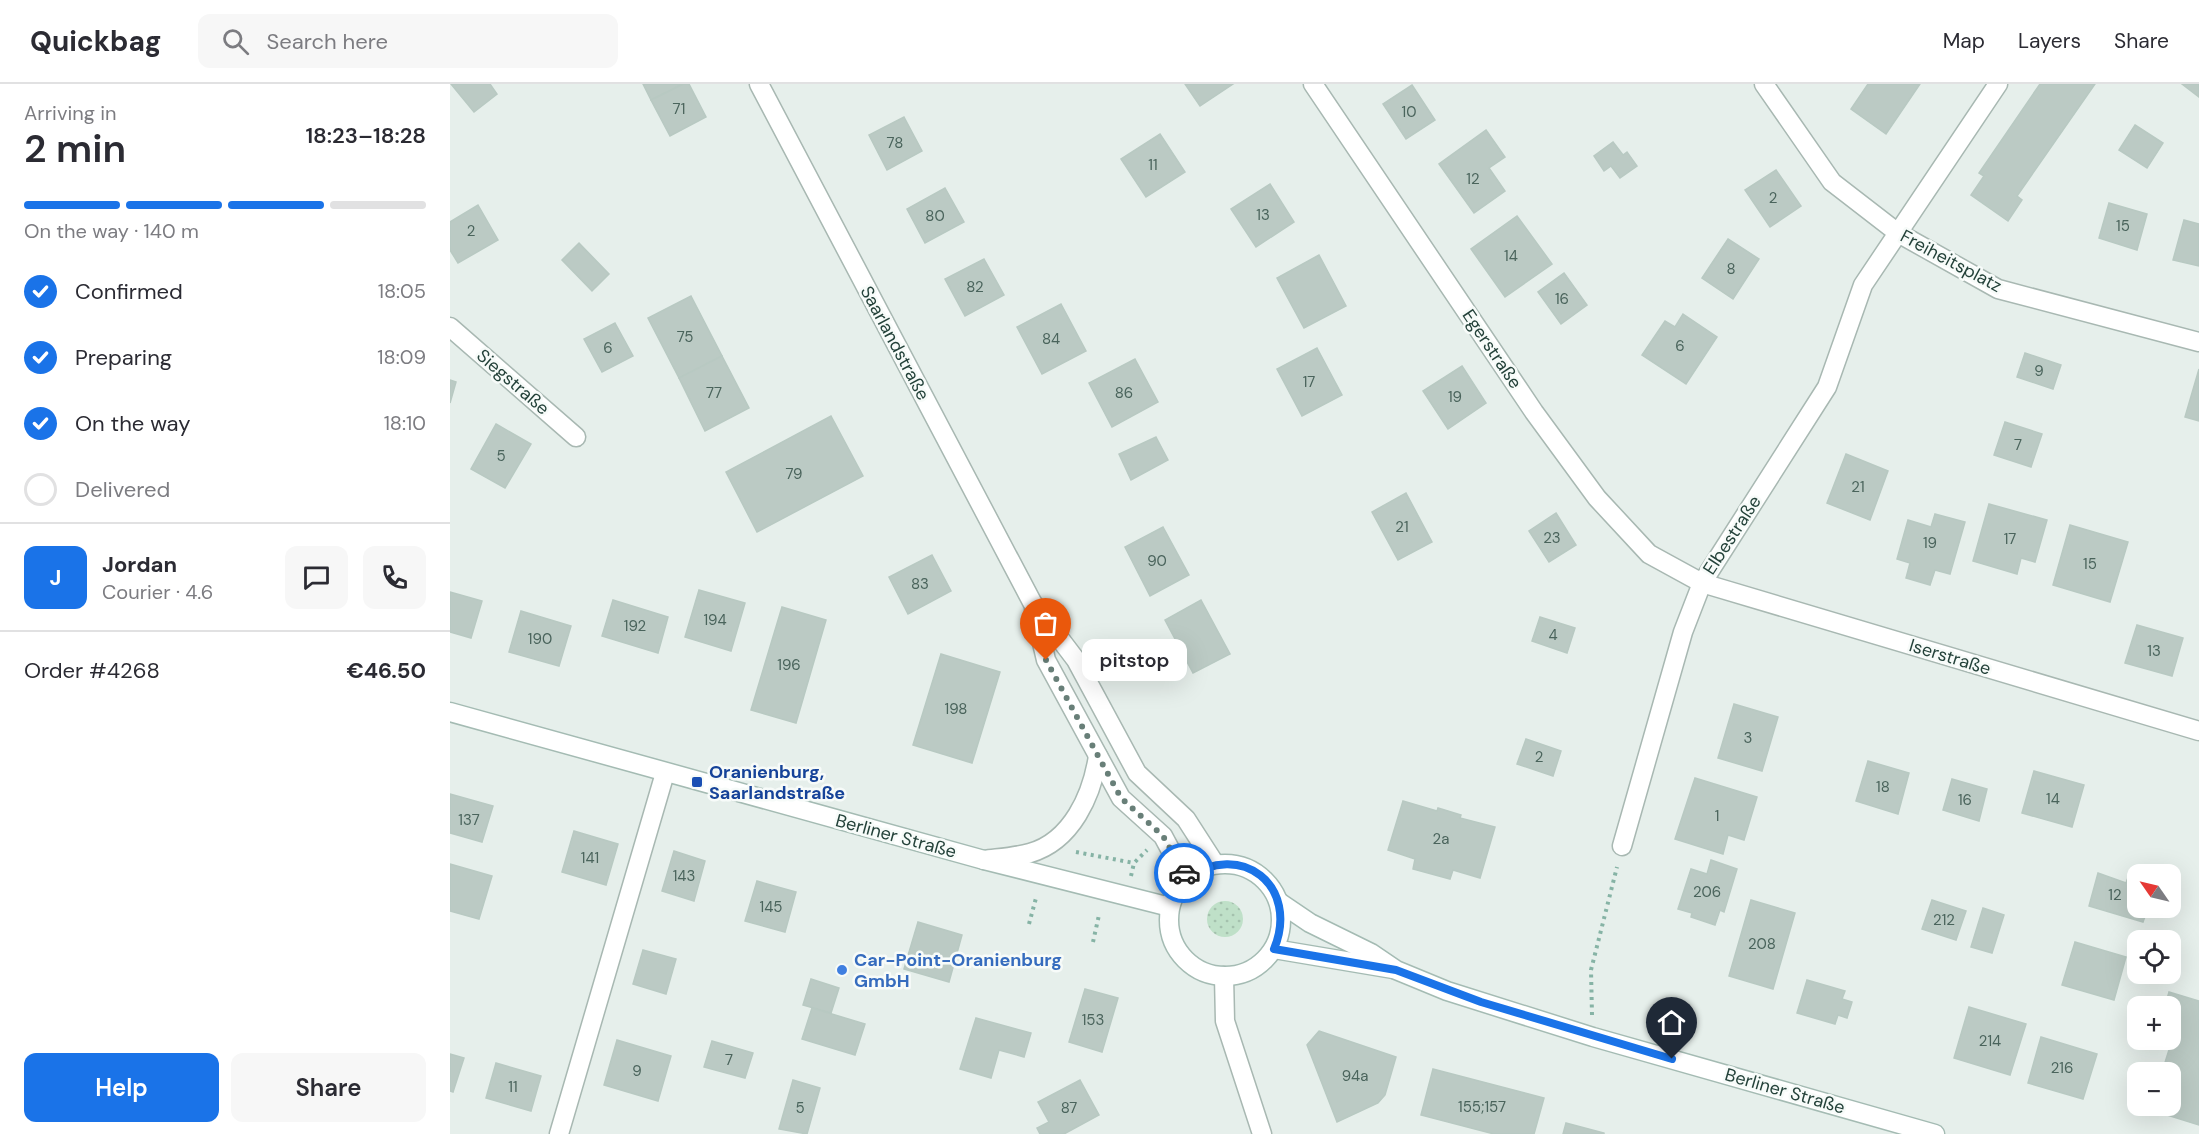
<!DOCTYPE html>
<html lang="en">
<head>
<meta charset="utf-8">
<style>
  :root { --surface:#fff; --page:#f7f7f7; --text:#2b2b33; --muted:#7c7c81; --line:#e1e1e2; --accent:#1a73e8 }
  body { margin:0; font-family:"DM Sans",sans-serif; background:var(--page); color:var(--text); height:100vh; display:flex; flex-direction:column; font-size:22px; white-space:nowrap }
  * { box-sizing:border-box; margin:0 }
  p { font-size:20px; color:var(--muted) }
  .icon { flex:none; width:33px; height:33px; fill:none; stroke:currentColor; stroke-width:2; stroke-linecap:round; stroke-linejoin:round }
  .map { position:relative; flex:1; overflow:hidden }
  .details { display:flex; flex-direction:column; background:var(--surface); width:450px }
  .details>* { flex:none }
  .needle { width:39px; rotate:304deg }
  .buttons { position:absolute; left:1677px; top:780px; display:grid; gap:12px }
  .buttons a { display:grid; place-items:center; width:54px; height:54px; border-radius:12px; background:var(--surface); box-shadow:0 6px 24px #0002; font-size:30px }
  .pin { position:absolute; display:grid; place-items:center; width:51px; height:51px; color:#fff; margin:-62px -26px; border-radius:50% 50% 50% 0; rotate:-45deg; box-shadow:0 0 6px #0007 }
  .pin .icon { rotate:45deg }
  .courier { position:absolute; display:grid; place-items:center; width:60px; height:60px; margin:-30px; border:4px solid #1a73e8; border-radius:50%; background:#fff; color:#222; box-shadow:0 2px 8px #0007 }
  .bubble { position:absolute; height:42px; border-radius:12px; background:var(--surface); box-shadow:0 6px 24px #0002; font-size:20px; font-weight:600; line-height:42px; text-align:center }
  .headline em { font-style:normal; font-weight:600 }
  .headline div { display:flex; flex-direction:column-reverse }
  .headline { display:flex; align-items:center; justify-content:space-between; height:102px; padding:0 24px }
  h1 { font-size:39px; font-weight:600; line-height:45px }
  .bar { display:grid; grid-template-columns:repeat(4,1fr); gap:9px 6px; align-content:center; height:72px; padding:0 24px }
  .bar i { height:8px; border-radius:4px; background:var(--line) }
  .bar .on { background:var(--accent) }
  .bar p { grid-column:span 4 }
  .line { display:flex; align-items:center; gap:15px; padding:0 24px; border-top:2px solid var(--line) }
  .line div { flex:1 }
  .round { display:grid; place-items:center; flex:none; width:63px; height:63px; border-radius:12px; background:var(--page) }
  ol { padding:0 24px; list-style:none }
  li { display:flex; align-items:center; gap:18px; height:66px }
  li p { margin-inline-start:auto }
  li .icon { padding:6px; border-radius:50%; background:var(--accent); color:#fff; stroke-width:4 }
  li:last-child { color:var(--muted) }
  li i { width:33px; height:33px; border:3px solid var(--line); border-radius:50% }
  .button { display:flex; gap:12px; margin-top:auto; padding:12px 24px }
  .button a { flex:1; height:69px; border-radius:12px; background:var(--accent); color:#fff; font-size:24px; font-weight:600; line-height:69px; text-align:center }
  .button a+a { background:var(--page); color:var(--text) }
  header { display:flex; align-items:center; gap:36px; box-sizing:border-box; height:84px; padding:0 30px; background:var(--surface); border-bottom:2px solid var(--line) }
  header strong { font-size:28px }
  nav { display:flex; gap:33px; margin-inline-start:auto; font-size:21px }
  .search { width:420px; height:54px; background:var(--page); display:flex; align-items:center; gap:15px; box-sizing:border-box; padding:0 21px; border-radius:12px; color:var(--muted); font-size:22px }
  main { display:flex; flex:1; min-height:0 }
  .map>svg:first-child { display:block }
  .grass { fill:url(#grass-dots) }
  .building { fill:#bbcac4; stroke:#b8c9c2; stroke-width:1.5 }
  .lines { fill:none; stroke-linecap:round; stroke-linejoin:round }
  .minor-casing { stroke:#a8b8b2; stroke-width:21 }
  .tertiary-casing { stroke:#a8b8b2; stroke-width:21 }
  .secondary-casing { stroke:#a4bbb3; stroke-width:21 }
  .path { stroke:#86b3a5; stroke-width:4; stroke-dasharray:3 4.5; stroke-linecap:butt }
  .minor { stroke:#fff; stroke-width:18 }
  .tertiary { stroke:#fff; stroke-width:18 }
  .secondary { stroke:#fff; stroke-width:18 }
  .done { stroke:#687f78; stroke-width:6; stroke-dasharray:0 10.8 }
  .route { stroke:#1a73e8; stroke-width:8 }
  .transit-dot { fill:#1a4fb4; stroke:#f7fbf9; stroke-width:2 }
  .shop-dot { fill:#3f7fe0; stroke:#f7fbf9; stroke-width:2 }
  .labels { text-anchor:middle; stroke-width:5; stroke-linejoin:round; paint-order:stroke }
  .number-label { font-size:15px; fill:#4a645c }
  .street-label { font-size:18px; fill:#24423a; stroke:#f7fbf9 }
  .transit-label { font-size:18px; font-weight:bold; fill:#164399; stroke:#f7fbf9; text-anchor:start }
  .shop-label { font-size:18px; font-weight:bold; fill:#366cbe; stroke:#f7fbf9; text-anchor:start }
</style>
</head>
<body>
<header>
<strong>Quickbag</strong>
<div class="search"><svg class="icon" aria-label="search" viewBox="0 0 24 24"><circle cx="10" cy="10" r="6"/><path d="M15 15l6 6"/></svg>Search here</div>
<nav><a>Map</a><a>Layers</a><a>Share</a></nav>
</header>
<main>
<section class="details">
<div class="headline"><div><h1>2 min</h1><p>Arriving in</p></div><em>18:23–18:28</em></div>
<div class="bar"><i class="on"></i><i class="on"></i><i class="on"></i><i></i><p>On the way · 140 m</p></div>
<ol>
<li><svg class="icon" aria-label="check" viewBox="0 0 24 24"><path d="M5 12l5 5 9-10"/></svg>Confirmed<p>18:05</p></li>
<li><svg class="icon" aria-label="check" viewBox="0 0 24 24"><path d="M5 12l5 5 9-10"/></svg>Preparing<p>18:09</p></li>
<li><svg class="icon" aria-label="check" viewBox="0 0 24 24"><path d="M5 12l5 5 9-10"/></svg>On the way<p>18:10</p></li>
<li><i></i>Delivered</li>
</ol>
<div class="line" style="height:108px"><b class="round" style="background:var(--accent);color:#fff">J</b><div><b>Jordan</b><p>Courier · 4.6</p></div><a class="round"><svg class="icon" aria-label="chat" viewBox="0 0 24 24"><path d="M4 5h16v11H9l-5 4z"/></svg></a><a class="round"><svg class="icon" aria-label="phone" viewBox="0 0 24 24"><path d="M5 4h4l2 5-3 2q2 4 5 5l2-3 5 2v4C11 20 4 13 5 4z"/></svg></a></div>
<div class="line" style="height:78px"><div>Order #4268</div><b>€46.50</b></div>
<div class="button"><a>Help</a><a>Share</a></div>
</section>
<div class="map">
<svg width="1749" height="1050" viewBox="0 0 1749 1050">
  <defs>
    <pattern id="grass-dots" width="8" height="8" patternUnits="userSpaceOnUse" patternTransform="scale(1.5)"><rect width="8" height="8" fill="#bfe0c8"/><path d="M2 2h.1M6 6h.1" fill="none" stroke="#a4c1ad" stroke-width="1.8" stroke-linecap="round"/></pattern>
  </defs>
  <rect width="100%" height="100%" fill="#e6efeb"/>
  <!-- grass -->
  <circle class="grass" cx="775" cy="835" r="18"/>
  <!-- building -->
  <g class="building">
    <polygon points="1,0 40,0 47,10 24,28"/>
    <polygon points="193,0 233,0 201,16"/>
    <polygon points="233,0 239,0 256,33 220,52 201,16"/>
    <polygon points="735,0 783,0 750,22"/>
    <polygon points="1418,0 1470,0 1436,50 1401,25"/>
    <polygon points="1590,0 1645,0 1567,112 1572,116 1558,137 1521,111 1534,92 1529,89"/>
    <polygon points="1732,0 1749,0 1749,13"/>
    <polygon points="962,1 985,36 956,55 933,20"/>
    <polygon points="454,33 472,67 437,86 419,51"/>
    <polygon points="1685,41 1713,59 1697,84 1669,66"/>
    <polygon points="1036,46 1055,73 1039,84 1055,107 1024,129 989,80"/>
    <polygon points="710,50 735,88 696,113 671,75"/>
    <polygon points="1163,58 1173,71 1177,68 1187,82 1170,94 1161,82 1154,87 1144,72"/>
    <polygon points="1326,86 1351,122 1320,143 1295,106"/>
    <polygon points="820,100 844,138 806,163 781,125"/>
    <polygon points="495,104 514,138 475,159 457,125"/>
    <polygon points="1659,119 1697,130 1687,166 1649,154"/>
    <polygon points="28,121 48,156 8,179 0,166 0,138"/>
    <polygon points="1067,132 1102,180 1055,213 1021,165"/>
    <polygon points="1734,136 1749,140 1749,182 1723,176"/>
    <polygon points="1278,155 1309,175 1283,215 1252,194"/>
    <polygon points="129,159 159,190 142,207 112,176"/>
    <polygon points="869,171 896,222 854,244 827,194"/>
    <polygon points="534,175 554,211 515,232 495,195"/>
    <polygon points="1114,189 1137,221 1111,240 1088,208"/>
    <polygon points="241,212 272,272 229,294 198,234"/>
    <polygon points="611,220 636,267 592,290 567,243"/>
    <polygon points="1233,230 1267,253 1236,300 1192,271 1215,237 1225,243"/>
    <polygon points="165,239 183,272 152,288 134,255"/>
    <polygon points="867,264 892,311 852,332 827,285"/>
    <polygon points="1575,269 1611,281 1603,305 1567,293"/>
    <polygon points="272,272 299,324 255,347 229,294"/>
    <polygon points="685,275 708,318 662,343 639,299"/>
    <polygon points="1012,282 1036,319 998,345 973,307"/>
    <polygon points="1749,285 1749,337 1735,333"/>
    <polygon points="0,296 6,298 0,319"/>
    <polygon points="381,332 413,392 307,448 276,388"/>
    <polygon points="1555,338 1592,350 1581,383 1544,371"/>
    <polygon points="46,340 81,360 55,404 21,385"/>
    <polygon points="706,353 718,376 681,396 669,370"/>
    <polygon points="1396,370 1438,387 1420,436 1377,419"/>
    <polygon points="956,409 982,458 948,476 922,428"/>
    <polygon points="1539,420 1597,436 1585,478 1571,474 1567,490 1523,477"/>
    <polygon points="1106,429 1126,461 1099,478 1079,447"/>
    <polygon points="1485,430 1515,438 1500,490 1485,486 1480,501 1456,494 1460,479 1447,475 1458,436 1481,443"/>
    <polygon points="1620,441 1678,458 1660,518 1603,501"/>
    <polygon points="713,443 739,491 700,512 675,463"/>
    <polygon points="482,471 501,507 458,530 439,493"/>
    <polygon points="249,506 295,519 281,567 235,553"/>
    <polygon points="0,508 32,517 21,554 0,548"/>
    <polygon points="163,516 218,533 208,569 152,552"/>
    <polygon points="751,516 780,570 743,589 715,536"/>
    <polygon points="332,523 376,536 346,639 301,626"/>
    <polygon points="71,527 121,542 109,582 59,568"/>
    <polygon points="1090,533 1125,544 1117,569 1082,557"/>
    <polygon points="1687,541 1733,554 1722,592 1675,579"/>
    <polygon points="491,570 550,588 522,679 463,661"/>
    <polygon points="1284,620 1328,633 1312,687 1268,674"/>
    <polygon points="1076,655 1111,667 1103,692 1067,680"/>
    <polygon points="1418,677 1459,689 1448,730 1406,717"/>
    <polygon points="1584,687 1634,701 1622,743 1572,729"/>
    <polygon points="1245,694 1307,713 1294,756 1278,751 1273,770 1225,755"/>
    <polygon points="1502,695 1537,705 1529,737 1493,726"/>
    <polygon points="0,710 43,722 32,758 0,749"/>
    <polygon points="953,717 987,727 988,724 1011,731 1010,734 1045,743 1030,794 1003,786 1000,795 963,785 965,775 938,766"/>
    <polygon points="124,747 168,760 156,801 112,788"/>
    <polygon points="224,767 255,777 244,817 212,807"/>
    <polygon points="1261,776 1287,785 1274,828 1270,826 1265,841 1241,833 1242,829 1228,825 1241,785 1257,790"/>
    <polygon points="0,780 42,792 29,835 0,827"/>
    <polygon points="1680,788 1691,790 1688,790 1688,824 1698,824 1693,838 1639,822 1648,789 1676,799"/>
    <polygon points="307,797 346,808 335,848 295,837"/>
    <polygon points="1301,816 1345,829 1323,905 1279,892"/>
    <polygon points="1482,816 1516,827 1506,856 1472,845"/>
    <polygon points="1533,824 1554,831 1542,869 1521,863"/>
    <polygon points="468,838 512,851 499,898 454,885"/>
    <polygon points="1625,858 1676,873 1664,916 1612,901"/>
    <polygon points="193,866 226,875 216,910 183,900"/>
    <polygon points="361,895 389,904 381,929 353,921"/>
    <polygon points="1357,896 1395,907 1392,915 1402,918 1397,934 1388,931 1385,940 1347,929"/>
    <polygon points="635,905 668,914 652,968 619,958"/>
    <polygon points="1719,908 1749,917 1749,1041 1701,1026 1702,1022 1720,1022 1720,988 1712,988 1724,950 1720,949 1720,922 1715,922"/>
    <polygon points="1519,923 1576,940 1560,991 1504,974"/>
    <polygon points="362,924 415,940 405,971 352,955"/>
    <polygon points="526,934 581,949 574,973 549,966 541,994 510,985"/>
    <polygon points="869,947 946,973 935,1011 928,1019 887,1038 857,961"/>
    <polygon points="1591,953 1647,970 1633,1015 1578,999"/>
    <polygon points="167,956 221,972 208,1017 154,1001"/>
    <polygon points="262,957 303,969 295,994 254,983"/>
    <polygon points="0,970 14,974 3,1008 0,1007"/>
    <polygon points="46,979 91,992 81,1027 36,1014"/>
    <polygon points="983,985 1094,1014 1084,1050 1044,1050 971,1031"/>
    <polygon points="343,996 370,1004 357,1050 329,1045"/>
    <polygon points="630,996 649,1031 614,1050 590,1050 587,1044 599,1038 588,1018"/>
    <polygon points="1116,1039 1154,1049 1154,1050 1113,1050"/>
  </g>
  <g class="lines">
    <!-- minor casing -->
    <g class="minor-casing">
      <g id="minor">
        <polyline points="863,0 1084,328 1147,414 1199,470 1252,499 1749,647"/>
        <polyline points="1314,0 1382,98 1448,149 1548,205 1749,258"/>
        <polyline points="0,243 126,353"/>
        <polyline points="1172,762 1233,548 1252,499 1377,303 1413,201 1548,0"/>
        <polyline points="109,1050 215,689"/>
      </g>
    </g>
    <!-- tertiary casing -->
    <g class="tertiary-casing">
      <g id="tertiary">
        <polyline points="309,0 582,518 626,576 687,689 736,735 765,780"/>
        <polyline points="584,525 596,576 671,714 713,752 736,795"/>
        <path d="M534,776C549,774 565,773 580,769C622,757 642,711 648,672"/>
        <polyline points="774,892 775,937 812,1050"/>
      </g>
    </g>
    <!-- secondary casing -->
    <g class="secondary-casing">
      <g id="secondary">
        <polyline points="0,628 534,776 720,823"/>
        <circle cx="775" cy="836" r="56"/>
        <polyline points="829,818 860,839 921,869 946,886 997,907 1143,953 1485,1050"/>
        <polyline points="824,865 943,885"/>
      </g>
    </g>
    <!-- path -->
    <g class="path">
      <polyline points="626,768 684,779"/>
      <polyline points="681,792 684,779 697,766"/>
      <polyline points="579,840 586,814"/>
      <polyline points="643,858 649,831"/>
      <polyline points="1142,931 1141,886 1167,783"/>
    </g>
    <!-- minor -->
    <use href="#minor" class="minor"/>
    <!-- tertiary -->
    <use href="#tertiary" class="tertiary"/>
    <!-- secondary -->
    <use href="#secondary" class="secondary"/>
  </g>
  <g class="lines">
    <!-- done -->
    <polyline class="done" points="596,576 671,714 713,752 734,789"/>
    <!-- route -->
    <path class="route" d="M734,789L736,795C791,755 850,802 824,865L946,886L1031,918L1222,975"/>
  </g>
  <!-- markers -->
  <rect class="transit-dot" x="241" y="692" width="12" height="12" rx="3"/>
  <circle class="shop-dot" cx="392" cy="886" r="6"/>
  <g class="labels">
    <!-- number labels -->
    <g class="number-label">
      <text x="229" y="30">71</text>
      <text x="959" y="33">10</text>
      <text x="445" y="64">78</text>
      <text x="703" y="86">11</text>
      <text x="1023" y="100">12</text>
      <text x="1323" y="119">2</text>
      <text x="813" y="136">13</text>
      <text x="485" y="137">80</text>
      <text x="1673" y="147">15</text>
      <text x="21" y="152">2</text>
      <text x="1061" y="177">14</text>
      <text x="1281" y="190">8</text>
      <text x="525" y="208">82</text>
      <text x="1112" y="220">16</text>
      <text x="235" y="258">75</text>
      <text x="601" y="260">84</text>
      <text x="1230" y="267">6</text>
      <text x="158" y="269">6</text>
      <text x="1589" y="292">9</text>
      <text x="859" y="303">17</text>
      <text x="264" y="314">77</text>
      <text x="674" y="314">86</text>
      <text x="1005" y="318">19</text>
      <text x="1568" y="366">7</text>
      <text x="51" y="377">5</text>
      <text x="344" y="395">79</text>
      <text x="1408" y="408">21</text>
      <text x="952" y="448">21</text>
      <text x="1102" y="459">23</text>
      <text x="1560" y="460">17</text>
      <text x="1480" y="464">19</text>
      <text x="707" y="482">90</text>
      <text x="1640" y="485">15</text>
      <text x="470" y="505">83</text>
      <text x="265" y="541">194</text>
      <text x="185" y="547">192</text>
      <text x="1103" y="556">4</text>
      <text x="90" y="560">190</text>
      <text x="1704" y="572">13</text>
      <text x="339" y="586">196</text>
      <text x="506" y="630">198</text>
      <text x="1298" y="659">3</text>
      <text x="1089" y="678">2</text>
      <text x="1433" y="708">18</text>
      <text x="1603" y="720">14</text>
      <text x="1515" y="721">16</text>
      <text x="1267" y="737">1</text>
      <text x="19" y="741">137</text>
      <text x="991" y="760">2a</text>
      <text x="140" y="779">141</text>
      <text x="234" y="797">143</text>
      <text x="1257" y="813">206</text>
      <text x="1665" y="816">12</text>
      <text x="321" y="828">145</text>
      <text x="1494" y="841">212</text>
      <text x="1312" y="865">208</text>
      <text x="643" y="941">153</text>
      <text x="1540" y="962">214</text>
      <text x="279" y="981">7</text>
      <text x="1612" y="989">216</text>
      <text x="187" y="992">9</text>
      <text x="905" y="997">94a</text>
      <text x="63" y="1008">11</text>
      <text x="1032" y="1028">155;157</text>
      <text x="350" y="1029">5</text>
      <text x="619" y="1029">87</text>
    </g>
    <!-- street labels -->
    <g class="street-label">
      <text transform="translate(1501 177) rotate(28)" y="6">Freiheitsplatz</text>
      <text transform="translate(445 259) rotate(62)" y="6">Saarlandstraße</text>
      <text transform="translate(1042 265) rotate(56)" y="6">Egerstraße</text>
      <text transform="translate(63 298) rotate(41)" y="6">Siegstraße</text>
      <text transform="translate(1282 451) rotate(-57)" y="6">Elbestraße</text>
      <text transform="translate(1500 573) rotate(17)" y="6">Iserstraße</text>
      <text transform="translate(446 752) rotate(15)" y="6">Berliner Straße</text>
      <text transform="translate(1335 1007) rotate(16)" y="6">Berliner Straße</text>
    </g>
    <!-- transit labels -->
    <g class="transit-label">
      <text x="259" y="694">Oranienburg,<tspan x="259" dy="21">Saarlandstraße</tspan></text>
    </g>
    <!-- shop labels -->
    <g class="shop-label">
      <text x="404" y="882">Car-Point-Oranienburg<tspan x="404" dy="21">GmbH</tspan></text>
    </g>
  </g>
</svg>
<div class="buttons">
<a><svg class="needle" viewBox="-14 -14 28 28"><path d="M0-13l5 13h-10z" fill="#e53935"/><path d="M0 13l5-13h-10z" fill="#7c7c81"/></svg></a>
<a><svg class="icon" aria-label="locate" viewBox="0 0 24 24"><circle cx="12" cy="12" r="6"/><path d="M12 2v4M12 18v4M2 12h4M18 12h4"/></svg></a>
<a>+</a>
<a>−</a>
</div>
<div class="pin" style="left:596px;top:576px;background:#ea580c"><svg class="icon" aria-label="bag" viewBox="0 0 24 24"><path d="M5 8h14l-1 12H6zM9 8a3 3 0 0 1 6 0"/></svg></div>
<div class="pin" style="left:1222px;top:975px;background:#1f2937"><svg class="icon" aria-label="home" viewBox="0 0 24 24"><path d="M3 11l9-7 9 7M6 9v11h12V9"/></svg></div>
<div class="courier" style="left:734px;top:789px"><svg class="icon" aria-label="car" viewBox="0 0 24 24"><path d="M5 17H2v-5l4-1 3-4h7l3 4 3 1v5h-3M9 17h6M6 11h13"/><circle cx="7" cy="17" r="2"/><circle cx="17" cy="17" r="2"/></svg></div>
<div class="bubble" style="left:632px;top:555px;width:105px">pitstop</div>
</div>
</main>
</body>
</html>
